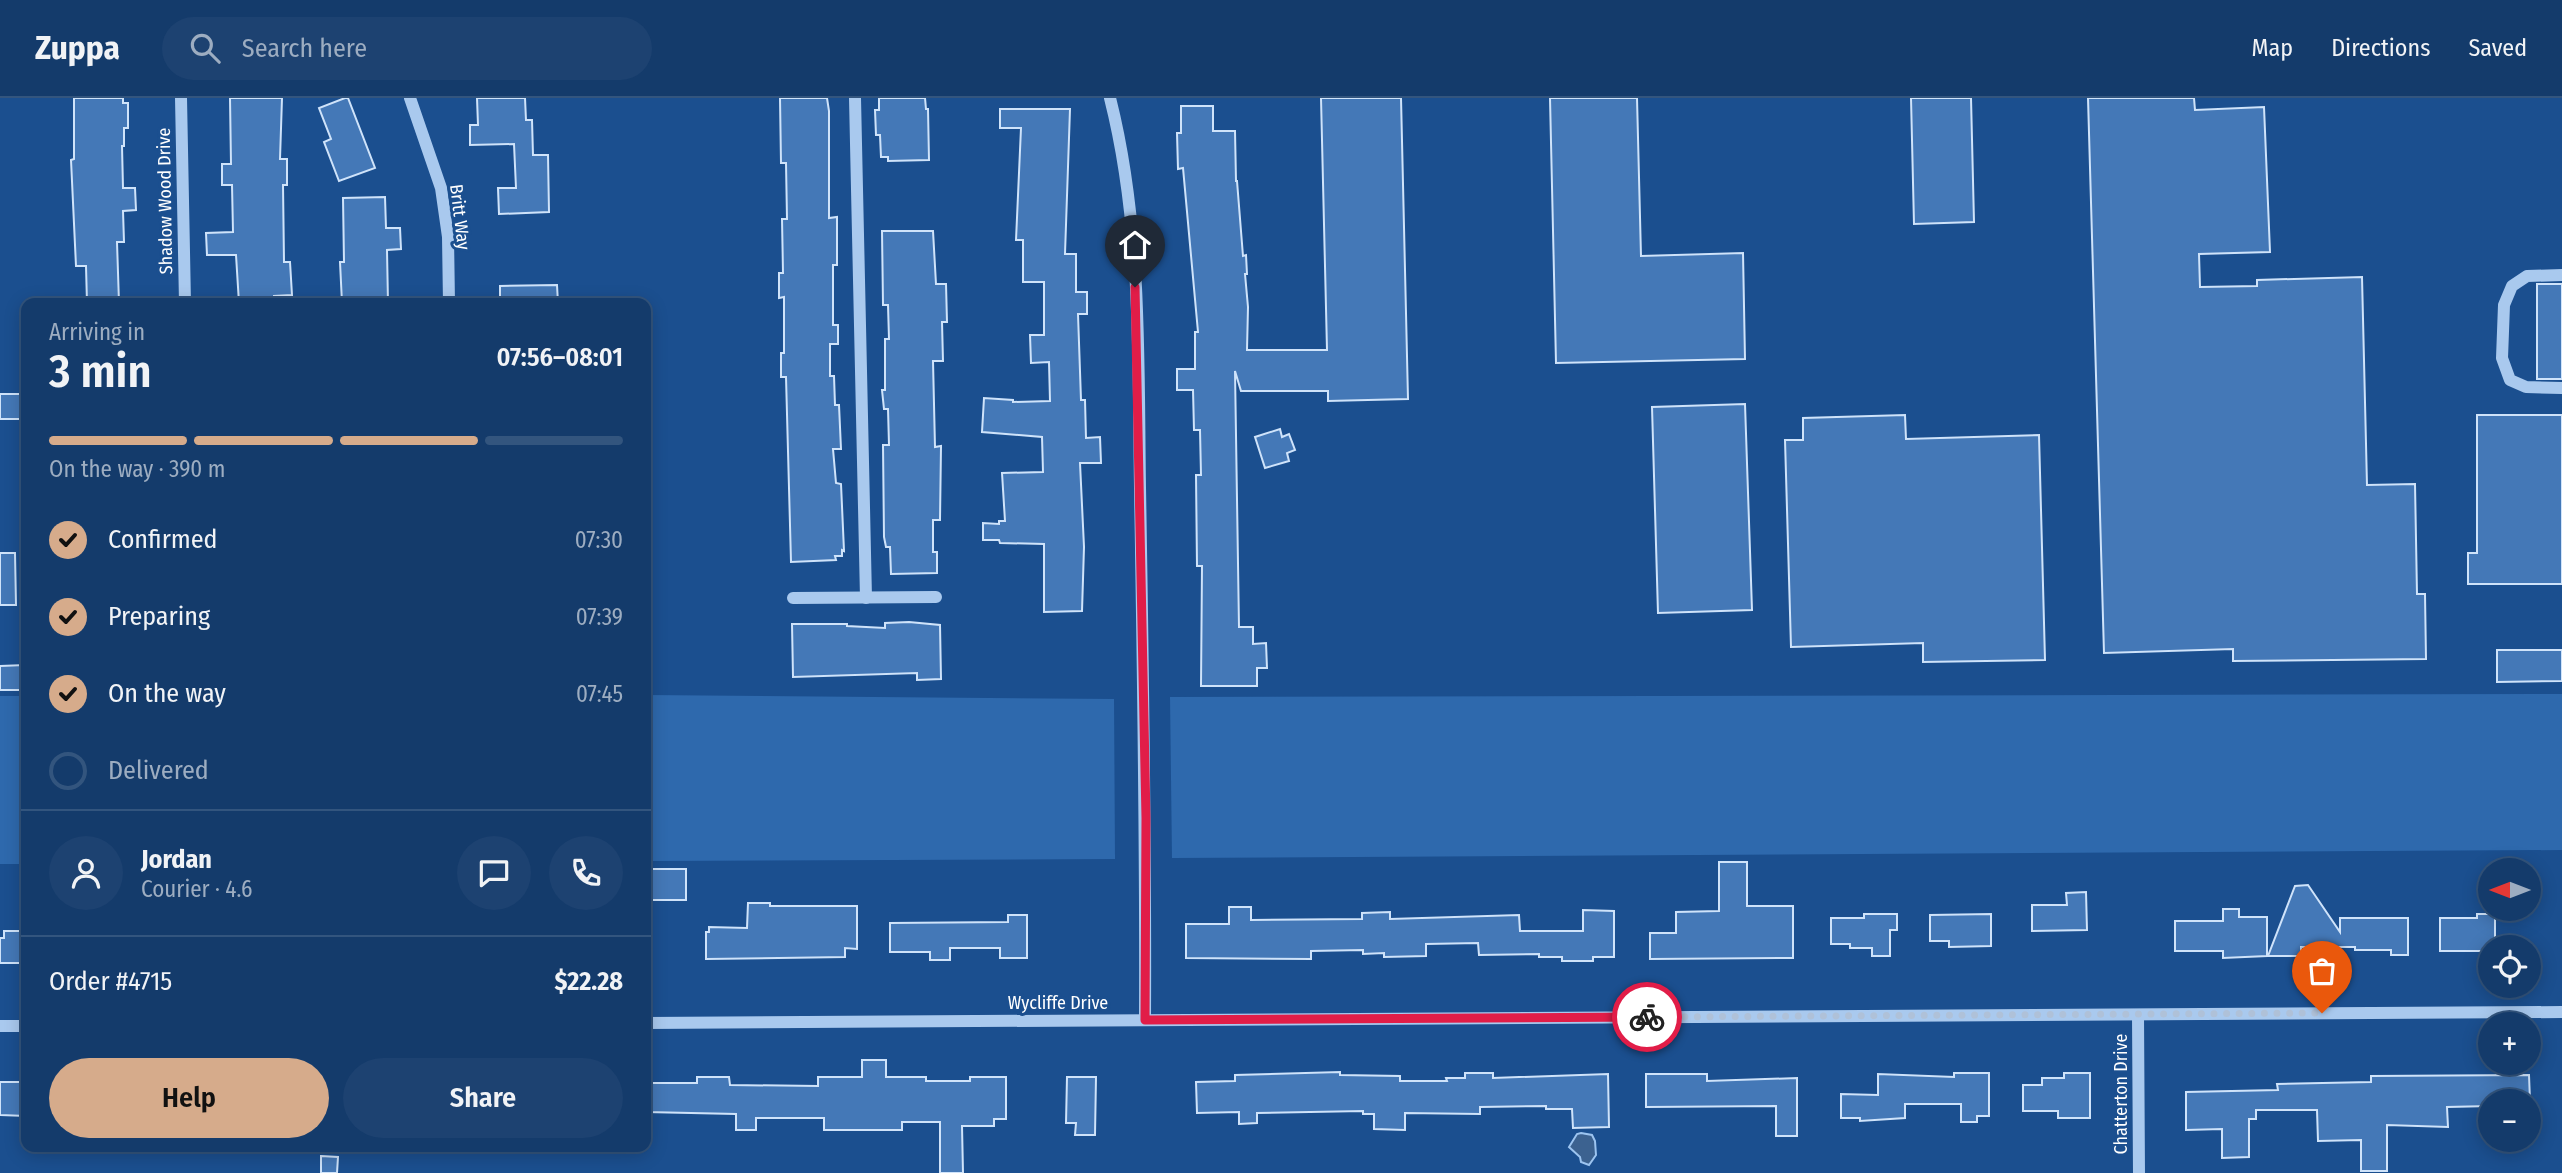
<!DOCTYPE html>
<html lang="en">
<head>
<meta charset="utf-8">
<style>
  :root { --surface:#143b6b; --page:#1d4271; --text:#f1f3f6; --muted:#9dadc1; --line:#33557e; --accent:#d6ab8b }
  body { margin:0; font-family:"Fira Sans Condensed",sans-serif; background:var(--page); color:var(--text); height:100vh; display:flex; flex-direction:column; font-size:26px; white-space:nowrap }
  * { box-sizing:border-box; margin:0 }
  p { font-size:23px; color:var(--muted) }
  .icon { flex:none; width:38px; height:38px; fill:none; stroke:currentColor; stroke-width:2; stroke-linecap:round; stroke-linejoin:round }
  .map { position:relative; flex:1; overflow:hidden }
  .drawer { position:absolute; left:21px; top:200px; width:630px; height:854px; display:flex; flex-direction:column; background:var(--surface); border-radius:14px; box-shadow:0 4px 18px #0003,0 0 0 2px var(--line) }
  .drawer>* { flex:none }
  .needle { width:46px; rotate:270deg }
  .tools { position:absolute; left:2478px; top:760px; display:grid; gap:14px }
  .tools a { display:grid; place-items:center; width:63px; height:63px; border-radius:50%; background:var(--surface); box-shadow:0 4px 18px #0003,0 0 0 2px var(--line); font-size:35px }
  .pin { position:absolute; display:grid; place-items:center; width:60px; height:60px; color:#fff; margin:-72px -30px; border-radius:50% 50% 50% 0; rotate:-45deg; box-shadow:0 0 7px #0007 }
  .pin .icon { rotate:45deg }
  .courier { position:absolute; display:grid; place-items:center; width:70px; height:70px; margin:-35px; border:5px solid #e11d48; border-radius:50%; background:#fff; color:#222; box-shadow:0 2px 9px #0007 }
  .headline em { font-style:normal; font-weight:600 }
  .headline div { display:flex; flex-direction:column-reverse }
  .headline { display:flex; align-items:center; justify-content:space-between; height:119px; padding:0 28px }
  h1 { font-size:46px; font-weight:600; line-height:52px }
  .bar { display:grid; grid-template-columns:repeat(4,1fr); gap:10px 7px; align-content:center; height:84px; padding:0 28px }
  .bar i { height:9px; border-radius:5px; background:var(--line) }
  .bar .current { background:var(--accent) }
  .bar p { grid-column:span 4 }
  .line { display:flex; align-items:center; gap:18px; padding:0 28px; border-top:2px solid var(--line) }
  .line div { flex:1 }
  .round { display:grid; place-items:center; flex:none; width:74px; height:74px; border-radius:37px; background:var(--page) }
  ol { padding:0 28px; list-style:none }
  li { display:flex; align-items:center; gap:21px; height:77px }
  li p { margin-inline-start:auto }
  li .icon { padding:7px; border-radius:50%; background:var(--accent); color:#111; stroke-width:4 }
  li:last-child { color:var(--muted) }
  li i { width:38px; height:38px; border:4px solid var(--line); border-radius:50% }
  .action { display:flex; gap:14px; margin-top:auto; padding:14px 28px }
  .action a { flex:1; height:80px; border-radius:42px; background:var(--accent); color:#111; font-size:28px; font-weight:600; line-height:80px; text-align:center }
  .action a+a { background:var(--page); color:var(--text) }
  header { display:flex; align-items:center; gap:42px; box-sizing:border-box; height:98px; padding:0 35px; background:var(--surface); border-bottom:2px solid var(--line) }
  header strong { font-size:33px }
  nav { display:flex; gap:38px; margin-inline-start:auto; font-size:24px }
  .search { width:490px; height:63px; background:var(--page); display:flex; align-items:center; gap:18px; box-sizing:border-box; padding:0 24px; border-radius:38px; color:var(--muted); font-size:26px }
  .map>svg:first-child { display:block }
  .green { fill:#2e69ad }
  .water { fill:#3c6290; stroke:#9cc4f0; stroke-width:2 }
  .building { fill:#4478b7; stroke:#cfe3fa; stroke-width:2 }
  .lines { fill:none; stroke-linecap:round; stroke-linejoin:round }
  .minor { stroke:#a9c9ee; stroke-width:12 }
  .done { stroke:#afc1d8; stroke-width:7; stroke-dasharray:0 12.6 }
  .route { stroke:#e11d48; stroke-width:9 }
  .labels { text-anchor:middle; stroke-width:6; stroke-linejoin:round; paint-order:stroke }
  .street-label { font-size:18px; fill:#fff; stroke:#1b4f8f }
</style>
</head>
<body>
<header>
<strong>Zuppa</strong>
<div class="search"><svg class="icon" aria-label="search" viewBox="0 0 24 24"><circle cx="10" cy="10" r="6"/><path d="M15 15l6 6"/></svg>Search here</div>
<nav><a>Map</a><a>Directions</a><a>Saved</a></nav>
</header>
<div class="map">
<svg width="2562" height="1075" viewBox="0 0 2562 1075">
  <rect width="100%" height="100%" fill="#1b4f8f"/>
  <!-- green -->
  <g class="green">
    <polygon points="2562,596 2562,752 1172,760 1170,599"/>
    <polygon points="646,597 1114,601 1115,761 646,763"/>
    <rect x="0" y="598" width="26" height="168"/>
  </g>
  <!-- water -->
  <polygon class="water" points="1581,1035 1592,1037 1595,1043 1596,1057 1589,1067 1581,1064 1580,1059 1569,1049 1577,1036"/>
  <!-- building -->
  <g class="building">
    <polygon points="74,0 123,0 123,5 128,5 128,30 124,30 124,48 122,48 123,90 135,90 136,112 123,113 124,144 117,144 119,205 87,205 86,168 76,168 71,62 74,61"/>
    <polygon points="230,0 282,0 280,61 287,61 287,87 283,87 284,164 290,164 292,197 274,198 274,205 239,205 236,157 207,157 206,135 233,134 232,87 222,87 222,66 231,66"/>
    <polygon points="345,0 348,0 375,70 339,83 324,44 331,41 319,10"/>
    <polygon points="477,0 525,0 526,22 532,22 533,57 548,57 549,114 499,116 498,90 516,90 514,46 470,47 470,27 478,27"/>
    <polygon points="780,0 827,0 829,13 829,120 837,119 837,167 833,167 833,227 838,227 838,246 830,246 830,278 834,278 835,307 839,307 841,351 833,351 836,385 841,386 844,453 842,452 842,458 835,458 836,462 791,464 786,279 781,279 781,255 784,255 784,199 779,200 779,175 783,175 782,121 787,121 786,65 781,65"/>
    <polygon points="879,0 925,0 926,11 928,11 929,62 888,63 888,59 881,59 880,37 876,37 875,12 879,12"/>
    <polygon points="1321,0 1401,0 1408,301 1328,303 1328,293 1241,293 1235,273 1239,529 1253,529 1253,546 1266,545 1267,570 1257,570 1257,588 1201,588 1202,468 1197,468 1196,377 1201,377 1200,332 1194,332 1193,292 1177,292 1177,271 1195,271 1195,234 1198,234 1183,70 1178,71 1177,35 1181,35 1181,8 1213,8 1213,33 1235,33 1236,83 1237,83 1243,158 1246,157 1247,176 1245,176 1248,209 1247,252 1327,252"/>
    <polygon points="1550,0 1637,0 1641,158 1743,155 1745,261 1556,265"/>
    <polygon points="1911,0 1971,0 1974,124 1914,126"/>
    <polygon points="2088,0 2194,0 2195,12 2264,9 2270,154 2199,156 2200,189 2257,188 2257,182 2362,179 2367,387 2415,386 2417,496 2425,496 2426,561 2233,563 2233,551 2104,555"/>
    <polygon points="1000,11 1070,11 1065,156 1076,156 1076,194 1087,194 1087,216 1078,216 1081,302 1085,302 1086,340 1100,339 1101,365 1080,365 1084,449 1082,513 1044,514 1044,446 1000,445 999,442 983,442 983,425 999,426 999,423 1005,423 1002,375 1043,374 1042,339 982,334 984,300 1013,302 1013,304 1050,303 1049,264 1031,265 1030,237 1044,237 1044,184 1023,184 1023,142 1016,142 1021,30 1000,30"/>
    <polygon points="385,99 386,130 400,130 401,151 387,152 388,205 342,205 340,164 344,164 343,100"/>
    <polygon points="882,133 933,133 936,186 946,186 947,224 942,224 943,263 933,263 935,349 941,348 940,422 933,422 933,454 937,454 937,475 891,476 890,449 886,449 884,439 883,347 889,347 888,311 884,311 882,292 885,292 885,241 889,241 888,207 883,207"/>
    <rect x="2537" y="186" width="25" height="95"/>
    <polygon points="557,187 558,205 500,205 500,188"/>
    <rect x="0" y="296" width="26" height="25"/>
    <polygon points="1745,306 1752,512 1658,515 1652,309"/>
    <polygon points="1905,317 1906,341 2039,337 2045,562 1923,564 1923,545 1791,549 1785,342 1803,342 1803,320"/>
    <polygon points="2477,317 2562,317 2562,486 2468,486 2468,455 2477,455"/>
    <polygon points="1280,331 1282,339 1289,336 1295,352 1287,355 1289,363 1265,370 1255,339"/>
    <polygon points="0,455 15,455 16,507 0,507"/>
    <polygon points="909,524 940,527 941,581 917,582 917,575 793,579 792,526 847,526 847,528 885,530 885,525"/>
    <polygon points="2497,552 2562,552 2562,583 2497,584"/>
    <polygon points="25,567 25,592 0,592 0,568"/>
    <polygon points="1719,764 1747,764 1747,808 1793,808 1793,860 1650,861 1650,835 1676,835 1676,814 1719,813"/>
    <rect x="646" y="771" width="40" height="31"/>
    <polygon points="2308,787 2340,834 2340,820 2408,820 2408,857 2391,857 2391,852 2355,852 2355,849 2301,849 2301,858 2268,858 2295,788"/>
    <polygon points="2086,794 2087,832 2032,833 2032,807 2067,807 2066,795"/>
    <polygon points="748,805 770,805 770,808 857,808 857,851 845,850 845,859 706,861 706,834 709,834 709,829 747,830"/>
    <polygon points="1229,809 1251,809 1251,822 1362,821 1362,815 1390,814 1390,821 1519,817 1520,833 1583,833 1583,812 1614,813 1614,859 1593,859 1593,863 1562,863 1562,859 1539,859 1539,856 1479,857 1478,845 1426,846 1426,858 1384,859 1384,855 1363,856 1363,852 1311,853 1311,861 1186,860 1186,826 1229,826"/>
    <polygon points="2223,811 2239,811 2239,819 2267,819 2267,858 2223,860 2223,853 2175,853 2175,823 2223,823"/>
    <polygon points="1864,816 1897,816 1897,832 1890,832 1890,858 1872,858 1872,850 1850,850 1850,846 1831,846 1831,820 1864,820"/>
    <polygon points="1991,816 1991,848 1949,849 1949,843 1930,843 1930,817"/>
    <polygon points="2477,816 2495,816 2495,849 2490,849 2490,853 2440,853 2440,820 2477,820"/>
    <polygon points="1008,817 1027,817 1027,860 1000,860 1000,850 950,850 950,862 930,862 930,854 890,854 890,825 1008,824"/>
    <polygon points="4,833 26,833 26,865 0,865 0,840 4,840"/>
    <polygon points="862,962 886,962 886,979 926,979 926,983 970,983 970,979 1006,979 1006,1021 994,1021 994,1028 962,1028 963,1075 940,1075 940,1024 902,1024 902,1032 824,1032 824,1020 756,1020 756,1032 736,1032 736,1016 646,1014 646,985 697,985 697,979 729,979 730,987 818,988 818,979 862,979"/>
    <polygon points="1340,974 1340,977 1400,978 1400,983 1447,983 1446,980 1465,980 1465,975 1493,975 1493,980 1608,976 1609,1029 1573,1030 1572,1011 1546,1011 1546,1008 1480,1009 1480,1016 1405,1015 1405,1032 1374,1031 1374,1016 1363,1016 1363,1013 1257,1015 1257,1025 1239,1026 1239,1014 1197,1015 1196,984 1235,983 1235,977"/>
    <polygon points="1954,975 1989,975 1989,1018 1977,1018 1977,1024 1961,1024 1961,1006 1905,1006 1905,1020 1860,1023 1860,1020 1841,1020 1841,996 1878,997 1878,976 1954,979"/>
    <polygon points="2064,975 2090,975 2090,1020 2058,1020 2058,1013 2023,1013 2023,987 2042,987 2042,980 2064,980"/>
    <polygon points="1646,976 1707,976 1707,983 1797,980 1797,1038 1776,1038 1776,1008 1646,1009"/>
    <polygon points="2529,977 2530,1003 2490,1003 2490,1008 2447,1009 2448,1029 2387,1027 2387,1073 2361,1073 2361,1042 2318,1043 2317,1012 2256,1012 2256,1021 2249,1021 2249,1059 2222,1060 2222,1031 2186,1032 2186,994 2278,992 2277,986 2371,984 2371,978"/>
    <polygon points="1067,979 1096,979 1095,1037 1075,1037 1076,1025 1066,1025"/>
    <polygon points="0,984 26,984 26,1018 0,1017"/>
    <polygon points="321,1058 338,1059 337,1075 321,1075"/>
  </g>
  <g class="lines">
    <!-- minor -->
    <g class="minor">
      <polyline points="181,0 185,205"/>
      <polyline points="410,0 441,90 448,139 449,205"/>
      <polyline points="855,0 866,500"/>
      <path d="M1110,0C1142,126 1138,259 1140,389C1143,567 1146,744 1145,922"/>
      <polyline points="2562,177 2527,178 2512,188 2504,207 2502,260 2510,282 2526,289 2562,290"/>
      <polyline points="793,500 936,499"/>
      <polyline points="2138,917 2139,1075"/>
      <polyline points="646,925 2562,914"/>
      <polyline points="0,928 26,928"/>
    </g>
  </g>
  <g class="lines">
    <!-- done -->
    <polyline class="done" points="1647,919 2322,915"/>
    <!-- route -->
    <polyline class="route" points="1135,189 1146,720 1145,922 1647,919"/>
  </g>
  <g class="labels">
    <!-- street labels -->
    <g class="street-label">
      <text transform="translate(165 103) rotate(-91)" y="6">Shadow Wood Drive</text>
      <text transform="translate(460 119) rotate(83)" y="6">Britt Way</text>
      <text x="1058" y="911">Wycliffe Drive</text>
      <text transform="translate(2121 996) rotate(-90)" y="6">Chatterton Drive</text>
    </g>
  </g>
</svg>
<div class="tools">
<a><svg class="needle" viewBox="-14 -14 28 28"><path d="M0-13l5 13h-10z" fill="#e53935"/><path d="M0 13l5-13h-10z" fill="#9dadc1"/></svg></a>
<a><svg class="icon" aria-label="locate" viewBox="0 0 24 24"><circle cx="12" cy="12" r="6"/><path d="M12 2v4M12 18v4M2 12h4M18 12h4"/></svg></a>
<a>+</a>
<a>−</a>
</div>
<div class="pin" style="left:2322px;top:915px;background:#ea580c"><svg class="icon" aria-label="bag" viewBox="0 0 24 24"><path d="M5 8h14l-1 12H6zM9 8a3 3 0 0 1 6 0"/></svg></div>
<div class="pin" style="left:1135px;top:189px;background:#1f2937"><svg class="icon" aria-label="home" viewBox="0 0 24 24"><path d="M3 11l9-7 9 7M6 9v11h12V9"/></svg></div>
<div class="courier" style="left:1647px;top:919px"><svg class="icon" aria-label="bike" viewBox="0 0 24 24"><circle cx="6" cy="16" r="4"/><circle cx="18" cy="16" r="4"/><path d="M6 16l4-8h5l3 8M10 8l3 8H6M13 5h3"/></svg></div>
<section class="drawer">
<div class="headline"><div><h1>3 min</h1><p>Arriving in</p></div><em>07:56–08:01</em></div>
<div class="bar"><i class="current"></i><i class="current"></i><i class="current"></i><i></i><p>On the way · 390 m</p></div>
<ol>
<li><svg class="icon" aria-label="check" viewBox="0 0 24 24"><path d="M5 12l5 5 9-10"/></svg>Confirmed<p>07:30</p></li>
<li><svg class="icon" aria-label="check" viewBox="0 0 24 24"><path d="M5 12l5 5 9-10"/></svg>Preparing<p>07:39</p></li>
<li><svg class="icon" aria-label="check" viewBox="0 0 24 24"><path d="M5 12l5 5 9-10"/></svg>On the way<p>07:45</p></li>
<li><i></i>Delivered</li>
</ol>
<div class="line" style="height:126px"><a class="round"><svg class="icon" aria-label="person" viewBox="0 0 24 24"><circle cx="12" cy="8" r="4"/><path d="M4 21q1-7 8-7t8 7"/></svg></a><div><b>Jordan</b><p>Courier · 4.6</p></div><a class="round"><svg class="icon" aria-label="chat" viewBox="0 0 24 24"><path d="M4 5h16v11H9l-5 4z"/></svg></a><a class="round"><svg class="icon" aria-label="phone" viewBox="0 0 24 24"><path d="M5 4h4l2 5-3 2q2 4 5 5l2-3 5 2v4C11 20 4 13 5 4z"/></svg></a></div>
<div class="line" style="height:91px"><div>Order #4715</div><b>$22.28</b></div>
<div class="action"><a>Help</a><a>Share</a></div>
</section>
</div>
</body>
</html>
